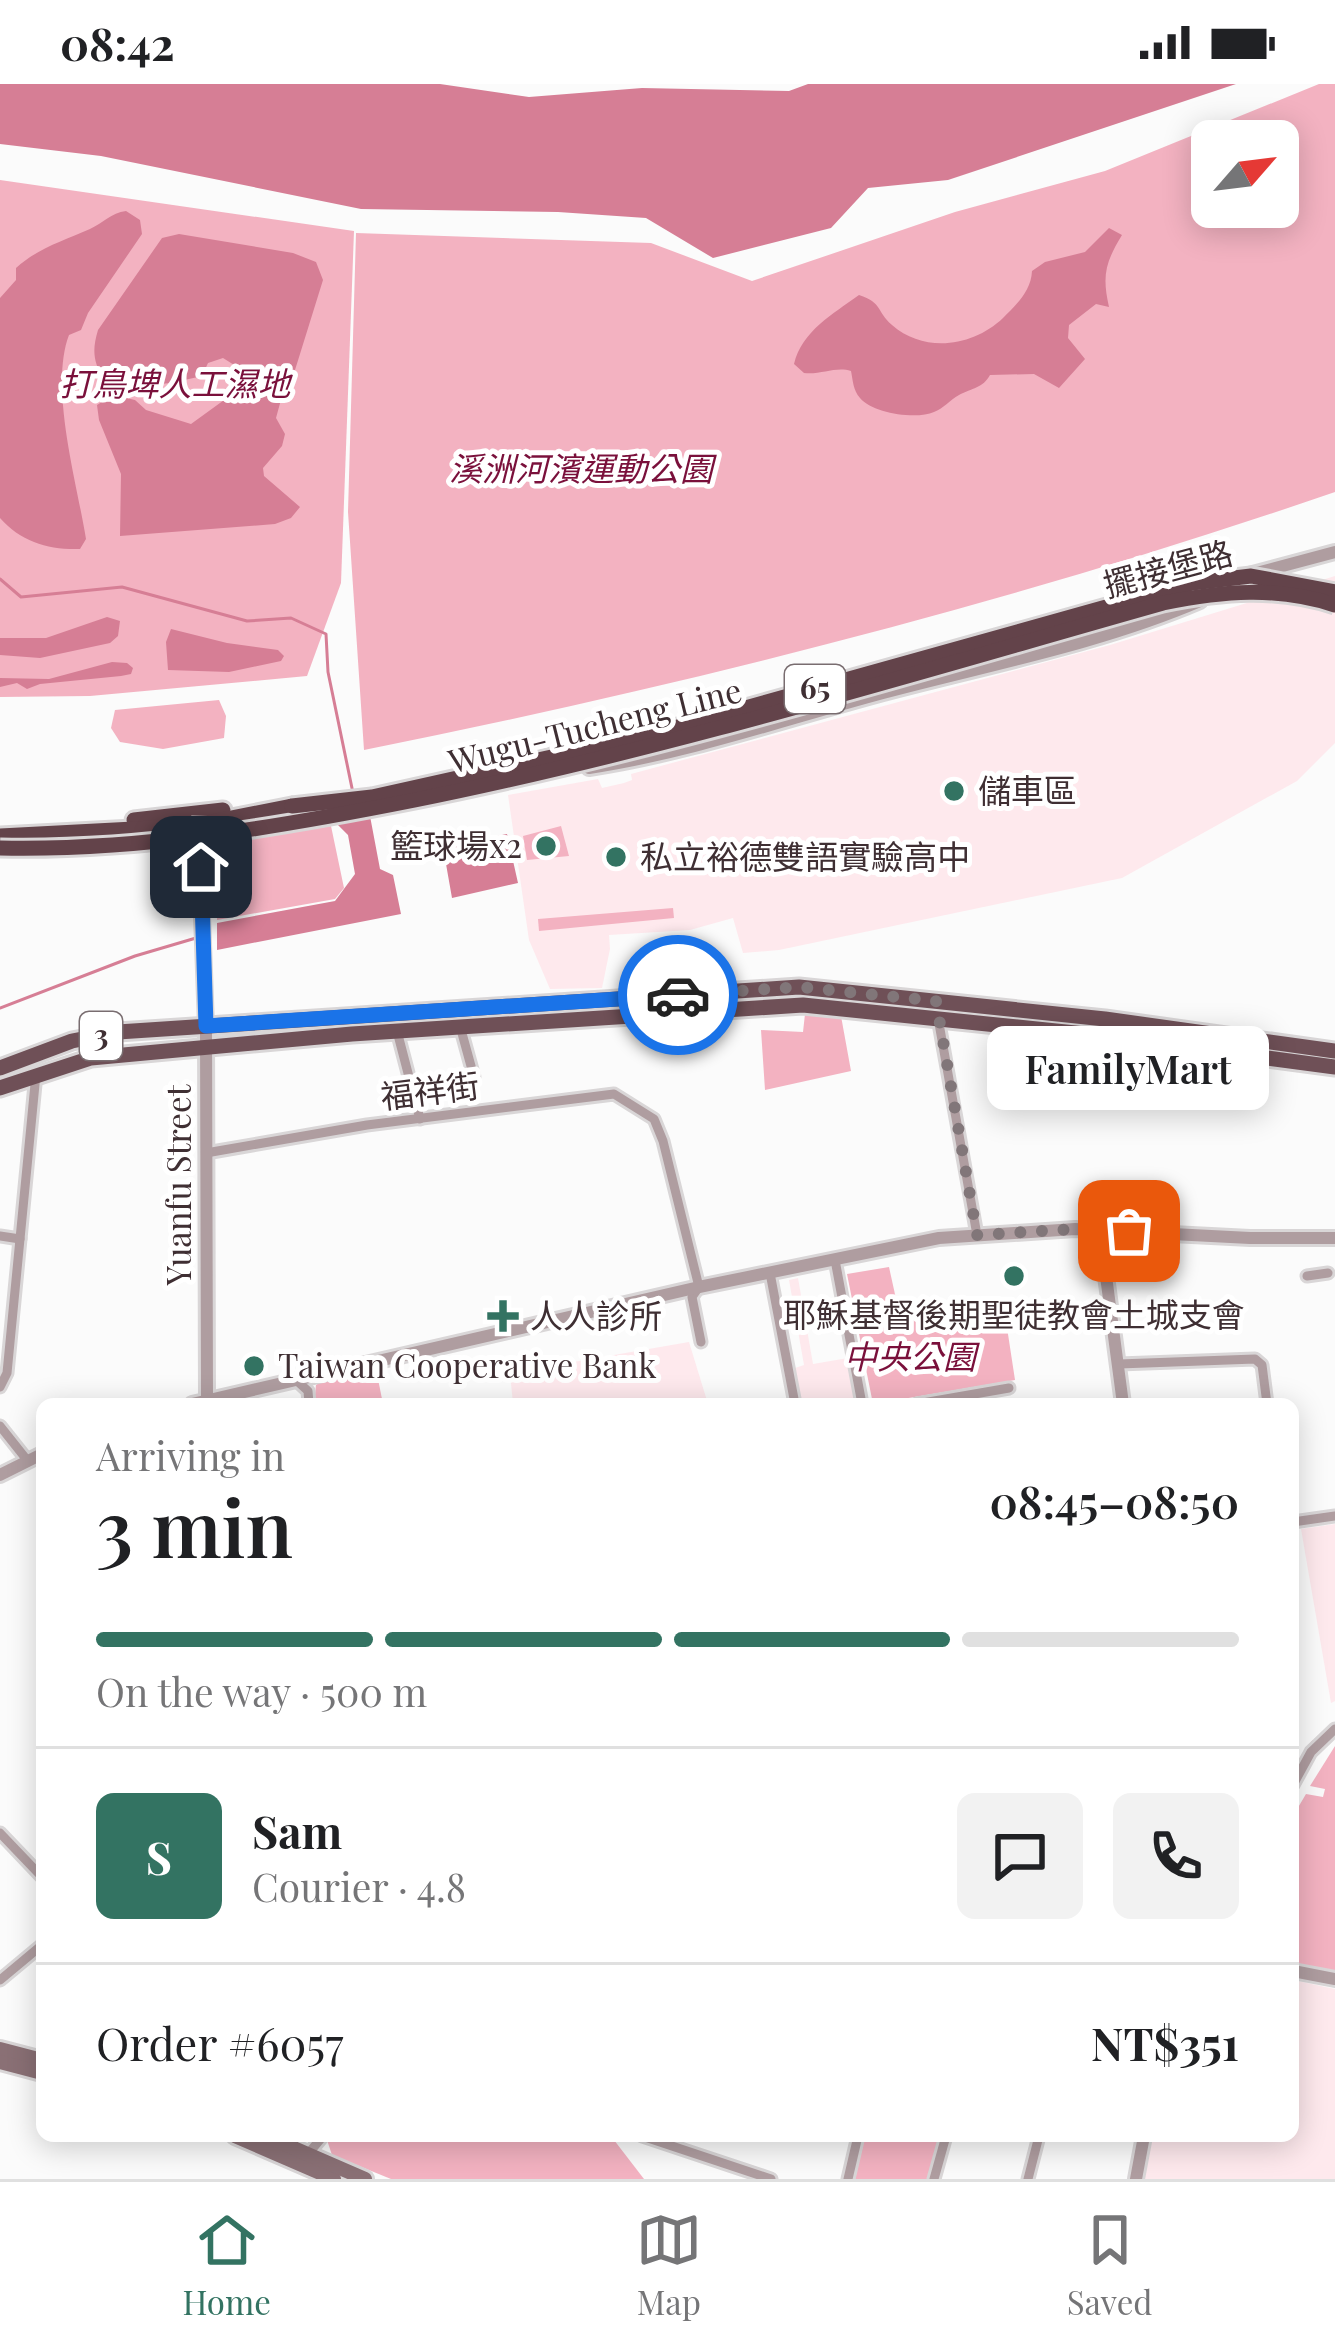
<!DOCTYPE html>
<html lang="en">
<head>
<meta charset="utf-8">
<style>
  :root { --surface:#fff; --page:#f2f2f2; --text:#202124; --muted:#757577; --line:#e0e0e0; --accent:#337362 }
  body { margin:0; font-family:"Playfair Display","Noto Sans TC",serif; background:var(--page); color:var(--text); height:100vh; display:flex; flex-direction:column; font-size:45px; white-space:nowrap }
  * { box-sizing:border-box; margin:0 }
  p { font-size:39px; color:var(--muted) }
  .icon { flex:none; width:66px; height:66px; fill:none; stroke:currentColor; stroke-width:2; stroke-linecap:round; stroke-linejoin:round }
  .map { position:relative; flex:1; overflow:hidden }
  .details { position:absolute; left:36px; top:1314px; width:1263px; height:744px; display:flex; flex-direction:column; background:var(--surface); border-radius:18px; box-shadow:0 6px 30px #0003 }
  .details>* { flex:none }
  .needle { width:78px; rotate:62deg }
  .controls { position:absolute; left:1191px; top:36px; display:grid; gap:24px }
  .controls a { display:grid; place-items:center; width:108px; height:108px; border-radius:18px; background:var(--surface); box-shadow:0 6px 30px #0003; font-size:60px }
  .pin { position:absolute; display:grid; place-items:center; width:102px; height:102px; color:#fff; margin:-51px; border-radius:24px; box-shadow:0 6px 18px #0006 }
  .courier { position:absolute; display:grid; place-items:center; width:120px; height:120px; margin:-60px; border:9px solid #1a73e8; border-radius:50%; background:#fff; color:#222; box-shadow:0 3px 15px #0007 }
  .bubble { position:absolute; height:84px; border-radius:18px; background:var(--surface); box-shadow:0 6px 30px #0003; font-size:39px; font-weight:600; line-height:84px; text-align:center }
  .overview em { font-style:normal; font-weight:600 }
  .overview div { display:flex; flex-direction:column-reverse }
  .overview { display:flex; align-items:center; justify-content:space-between; height:204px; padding:0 60px }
  h1 { font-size:78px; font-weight:600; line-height:90px }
  .bar { display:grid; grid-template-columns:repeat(4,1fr); gap:18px 12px; align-content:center; height:144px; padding:0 60px }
  .bar i { height:15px; border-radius:9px; background:var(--line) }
  .bar .current { background:var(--accent) }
  .bar p { grid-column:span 4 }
  .line { display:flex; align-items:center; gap:30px; padding:0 60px; border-top:3px solid var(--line) }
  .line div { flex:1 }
  .round { display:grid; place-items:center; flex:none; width:126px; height:126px; border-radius:18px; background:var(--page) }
  .status { display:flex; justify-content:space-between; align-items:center; height:84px; padding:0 60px; background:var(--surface); direction:ltr }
  .status svg { height:33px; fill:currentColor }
  .menu { display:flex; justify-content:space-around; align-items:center; height:168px; border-top:3px solid var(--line); background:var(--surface); font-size:33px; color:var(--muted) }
  .menu a { display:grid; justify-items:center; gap:6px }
  .menu .current { color:var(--accent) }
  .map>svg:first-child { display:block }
  .built { fill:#fee9ed }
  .green { fill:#f3b2c1; fill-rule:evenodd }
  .water { fill:#d67e95 }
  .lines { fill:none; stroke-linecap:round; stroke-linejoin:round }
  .stream { stroke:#d67e95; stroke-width:3 }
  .minor-casing { stroke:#d9d6d7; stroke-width:15 }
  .tertiary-casing { stroke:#d9d6d7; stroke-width:18 }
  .secondary-casing { stroke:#d9d6d7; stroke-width:20 }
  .primary-casing { stroke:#d9d6d7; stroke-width:21 }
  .trunk-casing { stroke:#d9d6d7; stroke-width:21 }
  .minor { stroke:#af9da0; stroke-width:9 }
  .tertiary { stroke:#af9da0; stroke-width:12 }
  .secondary { stroke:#8a7075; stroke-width:14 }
  .primary { stroke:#6f5057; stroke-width:15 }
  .trunk { stroke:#63434a; stroke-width:15 }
  .trunk-bridge-casing { stroke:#d9d6d7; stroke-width:21; stroke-linecap:butt }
  .trunk-bridge { stroke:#63434a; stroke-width:15 }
  .done { stroke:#817679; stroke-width:12; stroke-dasharray:0 21.6 }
  .route { stroke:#1a73e8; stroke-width:15 }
  .poi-dot { fill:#337362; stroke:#fff; stroke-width:4.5 }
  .labels { text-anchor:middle; stroke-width:10; stroke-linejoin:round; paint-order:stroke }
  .shield { fill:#fff; stroke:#796d70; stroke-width:3 }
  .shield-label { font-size:30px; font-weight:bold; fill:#3f2f33 }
  .park-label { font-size:33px; font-style:italic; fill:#7a103b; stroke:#fff }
  .street-label { font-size:33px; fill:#3f2f33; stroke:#fff }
  .poi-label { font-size:33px; fill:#3f2f33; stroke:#fff; text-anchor:start }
</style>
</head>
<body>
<div class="status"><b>08:42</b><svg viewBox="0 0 49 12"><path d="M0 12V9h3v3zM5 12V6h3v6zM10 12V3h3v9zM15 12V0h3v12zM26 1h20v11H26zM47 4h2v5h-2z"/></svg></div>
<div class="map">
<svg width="1335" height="2095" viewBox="0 0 1335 2095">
  <rect width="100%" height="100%" fill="#fbfbfb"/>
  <!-- built -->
  <g class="built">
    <polygon points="1335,492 1335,659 1297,697 1122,794 779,866 743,869 733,834 690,846 609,851 610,865 602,904 550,905 529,856 508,711 598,695 602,704 624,699 632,696 631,690 1110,561"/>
    <polygon points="798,1194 813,1280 848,1274 857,1318 853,1320 802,1320 795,1284 804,1281 789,1196"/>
    <polygon points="689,1258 708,1320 513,1320 510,1289"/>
    <polygon points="1335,1440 1335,1617 1331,1619 1301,1445"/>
    <polygon points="1293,1896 1335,1905 1335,2095 1139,2095 1150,2052 1293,2052"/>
  </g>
  <!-- green -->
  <g class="green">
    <path d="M1319,0H1335V408C1019,517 692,600 364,666L348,428L356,149L651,159L752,197L955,128L1105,87ZM1212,57H1278V123H1212Z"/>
    <polygon points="0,96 354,147 341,499 307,592 90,612 0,613"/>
    <polygon points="219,616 226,632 224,654 163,665 120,658 111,644 115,626"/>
    <path d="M331,742L344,804L335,815L217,836C218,800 211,779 243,756Z"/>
    <polygon points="561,742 569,772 527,776 523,752"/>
    <polygon points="673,824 674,834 539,847 538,835"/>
    <polygon points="805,930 841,932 851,987 765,1006 761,946 803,948"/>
    <polygon points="889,1183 900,1233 968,1227 1006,1237 1015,1296 873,1320 847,1190"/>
    <polygon points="376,1285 383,1320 314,1320 316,1301 322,1297"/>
    <polygon points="1335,1662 1335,1889 1293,1878 1293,1732 1306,1710 1323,1713 1325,1705 1310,1702"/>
    <polygon points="330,2052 606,2052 614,2056 644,2095 391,2095 332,2071 327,2056"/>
    <polygon points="865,2052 941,2052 929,2095 855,2095"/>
  </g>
  <!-- water -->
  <g class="water">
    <polygon points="0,0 440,0 529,13 642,4 789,7 808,0 1236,0 948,96 868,104 831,144 713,174 646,134 558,128 361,125 101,72 0,60"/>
    <path d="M126,127L140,136L142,150L88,229L81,246L69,251C49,303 77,399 86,455L80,465C49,466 21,458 0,434V214L16,196V184C38,164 63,157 90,145C103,139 111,129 126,127Z"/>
    <path d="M1109,144L1122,151C1105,179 1102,192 1109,223L1096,220L1069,241L1068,254L1085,275L1059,304L1034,290L990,291C983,304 972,304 959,311C950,316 943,325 934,328C916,336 872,329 860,314C853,306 853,297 851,287C836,282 821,291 804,289L794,280C802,247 833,230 859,211C883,219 876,227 892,241C925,270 974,262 1003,234C1017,220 1031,207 1032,187L1045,178L1085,168Z"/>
    <path d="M179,150L293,169L316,178L323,196L295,286L255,294L223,274L208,279L202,292C187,295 169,301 153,300C135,300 122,293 104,296C93,278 92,266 98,246L162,154Z"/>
    <polygon points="273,295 285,301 276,334 285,350 282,362 263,384 264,392 300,423 291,434 275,440 120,452 121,390 99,336 97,321 113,311 135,316 146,326 191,340 231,311"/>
    <polygon points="107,533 120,537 118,552 110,559 40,574 0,571 0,554 46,554"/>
    <polygon points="171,545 227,559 278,566 284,572 281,577 229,588 168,586 166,558"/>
    <polygon points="112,578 127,579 133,584 131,590 121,592 40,600 27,605 17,599 0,603 0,594 49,595"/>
    <polygon points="370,732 380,785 393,791 401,830 217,866 217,839 335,817 355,790 348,751 337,740"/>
    <polygon points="507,750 518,799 452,814 446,780 453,775 452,761"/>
  </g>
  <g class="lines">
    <!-- stream -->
    <g class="stream">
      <polyline points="0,495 21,513 122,503 247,537 291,534 326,550 328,588 353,709"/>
      <polyline points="0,924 135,872 196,854"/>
      <polyline points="1293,1687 1313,1658"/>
    </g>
    <!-- minor casing -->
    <g class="minor-casing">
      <g id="minor">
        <polyline points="938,934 977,1151"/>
        <polyline points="460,942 474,993"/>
        <polyline points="397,947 420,1035"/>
        <polyline points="206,1069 367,1041 614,1010 654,1035 663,1057 699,1203 692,1213 701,1258"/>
        <polyline points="0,1152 20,1155"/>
        <polyline points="835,1176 862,1320"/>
        <polyline points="770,1189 795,1320"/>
        <polyline points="1307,1192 1328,1189"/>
        <polyline points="1119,1280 1255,1275 1262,1281 1267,1320"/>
        <polyline points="296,1296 308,1307 309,1320"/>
        <polyline points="0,1303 7,1289 36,990"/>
        <polyline points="917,1320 1009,1304"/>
        <polyline points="0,1342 27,1376"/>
        <polyline points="1293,1438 1335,1432"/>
        <polyline points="1293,1701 1311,1668 1335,1645"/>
        <polyline points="0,1749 42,1793"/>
        <polyline points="0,1896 42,1861"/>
        <polyline points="642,2052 771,2095"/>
        <polyline points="308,2070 323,2052"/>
        <polyline points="848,2095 858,2052"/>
        <polyline points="934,2095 946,2052"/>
        <polyline points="1028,2095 1039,2052"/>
      </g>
    </g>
    <!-- tertiary casing -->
    <g class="tertiary-casing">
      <g id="tertiary">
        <polyline points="1249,491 1335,468"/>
        <path d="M589,684C688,669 786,635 883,609C988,581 1100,560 1200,517"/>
        <polyline points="272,733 329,725"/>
        <polyline points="199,749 206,942 207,1316"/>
        <polyline points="174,757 182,760 201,783 224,747"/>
        <polyline points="1100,1147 1123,1320"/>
        <polyline points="192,1320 699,1203 939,1154 1075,1145 1250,1154 1335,1154"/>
        <polyline points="0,1391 42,1370"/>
        <polyline points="1293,1887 1335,1895"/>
        <polyline points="1136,2095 1144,2052"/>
      </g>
    </g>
    <!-- secondary casing -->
    <g class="secondary-casing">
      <g id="secondary">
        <polyline points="0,1965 42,1976"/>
        <polyline points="0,1978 42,1989"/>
        <polyline points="235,2052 334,2095"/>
        <polyline points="266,2052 365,2095"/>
      </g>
    </g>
    <!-- primary casing -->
    <g class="primary-casing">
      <g id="primary">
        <polyline points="0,984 72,957 118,948 799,903 1105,935 1335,967"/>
        <polyline points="0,1004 91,974 352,950 803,921 1085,950 1335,983"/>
      </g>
    </g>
    <!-- trunk casing -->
    <g class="trunk-casing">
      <g id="trunk">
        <polyline points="134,736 223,726"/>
        <polyline points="0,752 191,742 292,722"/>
      </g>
    </g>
    <!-- minor -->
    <use href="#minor" class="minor"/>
    <!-- tertiary -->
    <use href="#tertiary" class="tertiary"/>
    <!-- secondary -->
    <use href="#secondary" class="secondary"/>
    <!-- primary -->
    <use href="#primary" class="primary"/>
    <!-- trunk -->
    <use href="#trunk" class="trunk"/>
    <!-- trunk-bridge casing -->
    <g class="trunk-bridge-casing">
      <g id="trunk-bridge">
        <polyline points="292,722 372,713 642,653 1192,499 1251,492 1335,508"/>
        <polyline points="191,742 224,743"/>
        <path d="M0,764C140,767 279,743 415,716C668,665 915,589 1163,519C1223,507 1276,502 1335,521"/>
      </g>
    </g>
    <!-- trunk-bridge -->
    <use href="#trunk-bridge" class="trunk-bridge"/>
  </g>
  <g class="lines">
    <!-- done -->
    <polyline class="done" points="678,911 799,903 936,917 977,1151 1075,1145 1129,1147"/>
    <!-- route -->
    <polyline class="route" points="201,783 206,942 678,911"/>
  </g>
  <!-- markers -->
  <g class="poi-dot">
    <circle cx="954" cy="707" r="12"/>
    <circle cx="546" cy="762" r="12"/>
    <circle cx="616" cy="773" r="12"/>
    <circle cx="1014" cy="1192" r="12"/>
    <path d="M497 1214h12v12h12v12h-12v12h-12v-12h-12v-12h12z"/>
    <circle cx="254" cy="1282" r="12"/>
  </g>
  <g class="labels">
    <!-- shield labels -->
    <g class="shield">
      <rect x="785" y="581" width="60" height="48" rx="9"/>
      <rect x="80" y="928" width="42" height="48" rx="9"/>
    </g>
    <g class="shield-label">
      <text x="815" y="615">65</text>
      <text x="101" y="962">3</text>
    </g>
    <!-- park labels -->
    <g class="park-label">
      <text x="175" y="312">打鳥埤人工濕地</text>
      <text x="581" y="397">溪洲河濱運動公園</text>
      <text x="910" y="1285">中央公園</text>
    </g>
    <!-- street labels -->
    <g class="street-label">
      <text transform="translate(1168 485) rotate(-15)" y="12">擺接堡路</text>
      <text transform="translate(595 642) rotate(-14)" y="12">Wugu-Tucheng Line</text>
      <text transform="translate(430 1007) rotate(-7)" y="12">福祥街</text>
      <text transform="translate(179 1101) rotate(-90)" y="12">Yuanfu Street</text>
    </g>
    <!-- poi labels -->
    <g class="poi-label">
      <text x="978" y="719">儲車區</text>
      <text x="522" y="774" text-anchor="end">籃球場x2</text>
      <text x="640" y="785">私立裕德雙語實驗高中</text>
      <text x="1014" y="1243" text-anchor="middle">耶穌基督後期聖徒教會土城支會</text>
      <text x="530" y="1244">人人診所</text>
      <text x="278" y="1294">Taiwan Cooperative Bank</text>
    </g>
  </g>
</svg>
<div class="controls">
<a><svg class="needle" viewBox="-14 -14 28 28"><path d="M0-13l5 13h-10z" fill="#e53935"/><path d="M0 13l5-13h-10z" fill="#757577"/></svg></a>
</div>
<div class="pin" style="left:1129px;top:1147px;background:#ea580c"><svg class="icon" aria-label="bag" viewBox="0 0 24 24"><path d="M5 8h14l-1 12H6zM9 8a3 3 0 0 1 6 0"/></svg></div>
<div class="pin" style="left:201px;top:783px;background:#1f2937"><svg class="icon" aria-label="home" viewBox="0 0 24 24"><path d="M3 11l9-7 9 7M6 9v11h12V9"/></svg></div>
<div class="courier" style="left:678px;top:911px"><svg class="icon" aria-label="car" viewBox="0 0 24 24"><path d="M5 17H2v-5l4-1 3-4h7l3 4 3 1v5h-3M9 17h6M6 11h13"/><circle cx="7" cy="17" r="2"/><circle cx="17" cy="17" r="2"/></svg></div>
<div class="bubble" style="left:987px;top:942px;width:282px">FamilyMart</div>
<section class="details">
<div class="overview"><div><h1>3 min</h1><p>Arriving in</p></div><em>08:45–08:50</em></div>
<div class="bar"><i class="current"></i><i class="current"></i><i class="current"></i><i></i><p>On the way · 500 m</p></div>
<div class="line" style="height:216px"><b class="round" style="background:var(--accent);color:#fff">S</b><div><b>Sam</b><p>Courier · 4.8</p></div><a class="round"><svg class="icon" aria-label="chat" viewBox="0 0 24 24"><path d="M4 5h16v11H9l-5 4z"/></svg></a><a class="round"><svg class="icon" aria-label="phone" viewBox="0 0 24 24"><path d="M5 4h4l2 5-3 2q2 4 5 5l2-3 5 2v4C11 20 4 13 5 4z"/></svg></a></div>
<div class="line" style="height:156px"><div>Order #6057</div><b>NT$351</b></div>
</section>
</div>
<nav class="menu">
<a class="current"><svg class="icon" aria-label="home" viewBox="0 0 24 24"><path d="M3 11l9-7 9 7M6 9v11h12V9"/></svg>Home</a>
<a><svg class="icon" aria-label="map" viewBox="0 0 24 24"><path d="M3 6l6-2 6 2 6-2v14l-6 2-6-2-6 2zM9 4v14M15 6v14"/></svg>Map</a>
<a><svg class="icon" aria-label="saved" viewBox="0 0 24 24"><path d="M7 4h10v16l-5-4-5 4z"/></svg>Saved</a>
</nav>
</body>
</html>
